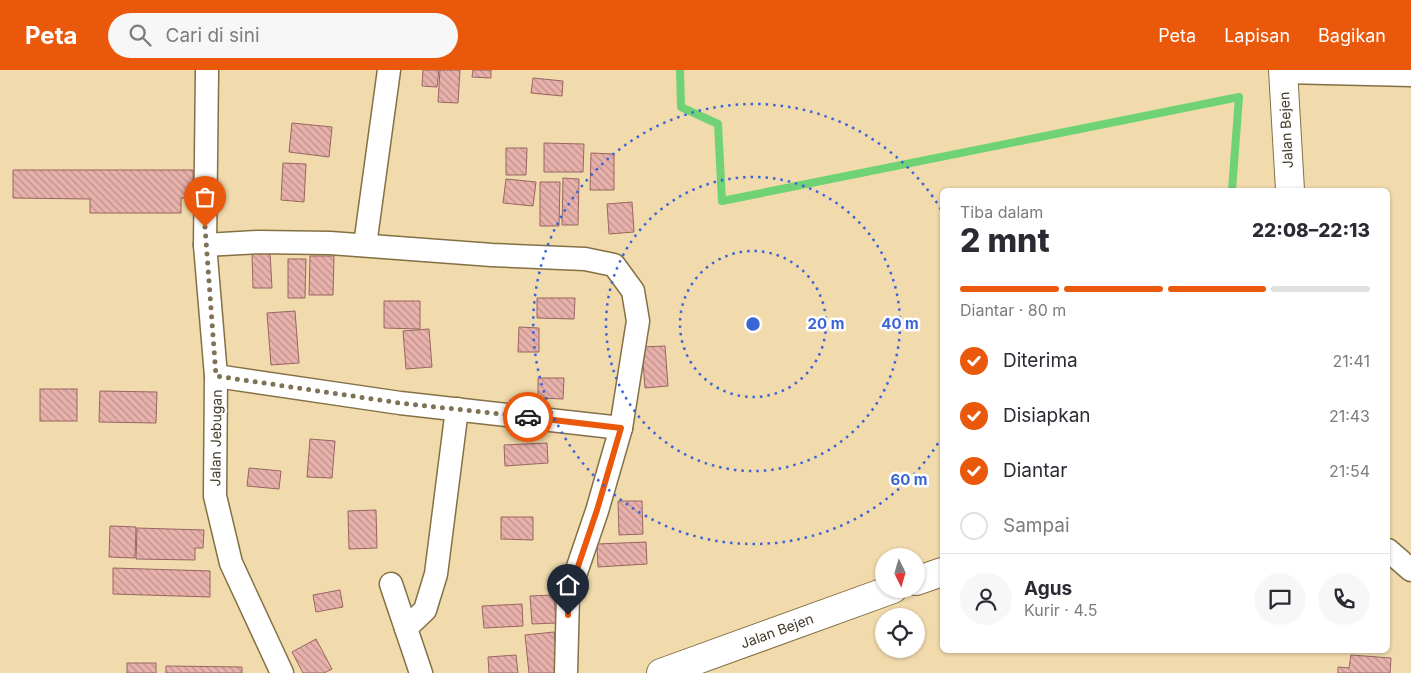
<!DOCTYPE html>
<html lang="id">
<head>
<meta charset="utf-8">
<style>
  :root { --surface:#fff; --page:#f7f7f7; --text:#2b2b33; --muted:#7c7c81; --line:#e1e1e2; --accent:#ea580c }
  body { margin:0; font-family:Inter,sans-serif; background:var(--page); color:var(--text); height:100vh; display:flex; flex-direction:column; font-size:19px; white-space:nowrap }
  * { box-sizing:border-box; margin:0 }
  p { font-size:16px; color:var(--muted) }
  .icon { flex:none; width:28px; height:28px; fill:none; stroke:currentColor; stroke-width:2; stroke-linecap:round; stroke-linejoin:round }
  .map { position:relative; flex:1; overflow:hidden }
  .side { position:absolute; left:940px; top:118px; width:450px; height:465px; display:flex; flex-direction:column; background:var(--surface); border-radius:8px; box-shadow:0 1px 4px #0004 }
  .side>* { flex:none }
  .needle { width:32px; rotate:175deg }
  .tools { position:absolute; left:875px; top:478px; display:grid; gap:10px }
  .tools a { display:grid; place-items:center; width:50px; height:50px; border-radius:50%; background:var(--surface); box-shadow:0 1px 4px #0004; font-size:25px }
  .pin { position:absolute; display:grid; place-items:center; width:42px; height:42px; color:#fff; margin:-51px -21px; border-radius:50% 50% 50% 0; rotate:-45deg; box-shadow:0 0 5px #0007 }
  .pin .icon { rotate:45deg }
  .courier { position:absolute; display:grid; place-items:center; width:50px; height:50px; margin:-25px; border:4px solid #ea580c; border-radius:50%; background:#fff; color:#222; box-shadow:0 1px 6px #0007 }
  .overview em { font-style:normal; font-weight:800 }
  .overview div { display:flex; flex-direction:column-reverse }
  .overview { display:flex; align-items:center; justify-content:space-between; height:85px; padding:0 20px }
  h1 { font-size:32px; font-weight:800; line-height:38px }
  .bar { display:grid; grid-template-columns:repeat(4,1fr); gap:8px 5px; align-content:center; height:60px; padding:0 20px }
  .bar i { height:6px; border-radius:4px; background:var(--line) }
  .bar .on { background:var(--accent) }
  .bar p { grid-column:span 4 }
  .line { display:flex; align-items:center; gap:12px; padding:0 20px; border-top:1px solid var(--line) }
  .line div { flex:1 }
  .round { display:grid; place-items:center; flex:none; width:52px; height:52px; border-radius:26px; background:var(--page) }
  ol { padding:0 20px; list-style:none }
  li { display:flex; align-items:center; gap:15px; height:55px }
  li p { margin-inline-start:auto }
  li .icon { padding:5px; border-radius:50%; background:var(--accent); color:#fff; stroke-width:4 }
  li:last-child { color:var(--muted) }
  li i { width:28px; height:28px; border:2px solid var(--line); border-radius:50% }
  header { display:flex; align-items:center; gap:30px; box-sizing:border-box; height:70px; padding:0 25px; background:var(--accent); color:#fff }
  header strong { font-size:24px }
  nav { display:flex; gap:28px; margin-inline-start:auto; font-size:18px }
  .search { width:350px; height:45px; background:var(--page); display:flex; align-items:center; gap:12px; box-sizing:border-box; padding:0 18px; border-radius:28px; color:var(--muted); font-size:19px }
  .map>svg:first-child { display:block }
  .lines { fill:none; stroke-linecap:round; stroke-linejoin:round }
  .stream { stroke:#6fd376; stroke-width:8 }
  .building { fill:url(#building-back-hatch); stroke:#986661 }
  .minor-casing { stroke:#847045; stroke-width:25 }
  .tertiary-casing { stroke:#847045; stroke-width:30 }
  .minor { stroke:#fff; stroke-width:22 }
  .tertiary { stroke:#fff; stroke-width:28 }
  .done { stroke:#807256; stroke-width:5; stroke-dasharray:0 9 }
  .route { stroke:#ea580c; stroke-width:6 }
  .ring { fill:none; stroke:#3a65d6; stroke-width:2.5; stroke-dasharray:2.5 5 }
  .labels { text-anchor:middle; stroke-width:5; stroke-linejoin:round; paint-order:stroke }
  .street-label { font-size:14px; fill:#433a28; stroke:#fefefe }
  .centre { fill:#3a65d6; stroke:#fefefe; stroke-width:2.5 }
  .ring-label { font-size:15px; text-anchor:middle; font-weight:bold; fill:#3a65d6; stroke:#fefefe; stroke-width:5; stroke-linejoin:round; paint-order:stroke }
</style>
</head>
<body>
<header>
<strong>Peta</strong>
<div class="search"><svg class="icon" aria-label="search" viewBox="0 0 24 24"><circle cx="10" cy="10" r="6"/><path d="M15 15l6 6"/></svg>Cari di sini</div>
<nav><a>Peta</a><a>Lapisan</a><a>Bagikan</a></nav>
</header>
<div class="map">
<svg width="1411" height="603" viewBox="0 0 1411 603">
  <defs>
    <pattern id="building-back-hatch" width="6" height="6" patternUnits="userSpaceOnUse" patternTransform="scale(1.25)"><rect width="6" height="6" fill="#e8b1ab"/><path d="M-1 5l2 2M0 0l6 6M5-1l2 2" fill="none" stroke="#be918b"/></pattern>
  </defs>
  <rect width="100%" height="100%" fill="#f1daac"/>
  <g class="lines">
    <!-- stream -->
    <polyline class="stream" points="680,0 681,37 718,54 722,131 1239,27 1232,120"/>
  </g>
  <!-- building -->
  <g class="building">
    <polygon points="423,0 439,0 437,17 422,16"/>
    <polygon points="440,0 460,0 458,33 438,32"/>
    <polygon points="473,0 491,0 491,8 472,7"/>
    <polygon points="533,8 563,11 562,26 531,23"/>
    <polygon points="292,53 332,57 329,87 289,82"/>
    <polygon points="544,73 584,74 583,102 544,102"/>
    <polygon points="506,78 527,78 526,105 506,105"/>
    <polygon points="591,83 614,84 614,120 590,120"/>
    <polygon points="283,93 306,94 304,132 281,130"/>
    <polygon points="13,100 193,100 193,128 181,128 181,143 90,143 90,129 13,128"/>
    <polygon points="563,108 579,109 578,155 562,155"/>
    <polygon points="506,109 536,112 533,136 503,133"/>
    <polygon points="540,112 560,112 559,156 540,156"/>
    <polygon points="632,132 634,162 609,164 607,134"/>
    <polygon points="270,182 272,218 253,218 252,183"/>
    <polygon points="310,186 334,186 333,225 309,225"/>
    <polygon points="288,189 306,189 305,228 288,228"/>
    <polygon points="537,228 575,228 574,249 537,248"/>
    <polygon points="384,231 420,231 420,259 384,258"/>
    <polygon points="295,241 299,293 271,295 267,243"/>
    <polygon points="519,257 539,258 539,282 518,282"/>
    <polygon points="429,259 432,297 406,299 403,261"/>
    <polygon points="665,276 668,316 645,318 642,277"/>
    <polygon points="538,308 564,308 563,329 538,328"/>
    <rect x="40" y="319" width="37" height="32"/>
    <polygon points="100,321 157,322 156,353 99,352"/>
    <polygon points="310,369 335,371 332,408 307,407"/>
    <polygon points="547,373 548,393 505,396 504,375"/>
    <polygon points="249,398 281,401 279,419 247,416"/>
    <polygon points="618,431 642,431 643,464 619,465"/>
    <polygon points="376,440 377,478 349,479 348,441"/>
    <polygon points="501,447 533,447 533,470 501,469"/>
    <polygon points="110,456 136,457 135,488 109,487"/>
    <polygon points="137,458 204,460 203,478 195,478 195,490 136,489"/>
    <polygon points="646,472 647,494 598,497 597,474"/>
    <polygon points="113,498 210,501 210,527 113,524"/>
    <polygon points="340,520 343,537 316,542 313,525"/>
    <polygon points="554,525 556,553 532,554 530,526"/>
    <polygon points="522,534 523,556 484,558 482,536"/>
    <polygon points="554,562 558,603 529,603 525,565"/>
    <polygon points="316,569 332,599 324,603 303,603 292,582"/>
    <polygon points="516,585 518,603 489,603 488,587"/>
    <polygon points="1351,585 1391,588 1390,603 1338,603 1338,597 1349,598"/>
    <rect x="127" y="593" width="29" height="10"/>
    <polygon points="166,596 242,597 242,603 166,603"/>
  </g>
  <g class="lines">
    <!-- minor casing -->
    <g class="minor-casing">
      <g id="minor">
        <polyline points="207,0 205,175 216,306 215,426 231,493 282,603"/>
        <polyline points="1284,2 1411,5"/>
        <polyline points="205,175 258,172 330,173 492,185 585,189 614,195 633,221 638,251 621,358 597,441 568,526 566,603"/>
        <polyline points="365,175 389,0"/>
        <polyline points="216,306 400,333 621,358"/>
        <polyline points="1388,480 1411,500"/>
        <polyline points="391,514 421,603"/>
        <polyline points="406,558 425,540 436,504 457,339"/>
      </g>
    </g>
    <!-- tertiary casing -->
    <g class="tertiary-casing">
      <g id="tertiary">
        <polyline points="1283,0 1290,120"/>
        <polyline points="916,511 942,502"/>
        <polyline points="661,603 893,519"/>
      </g>
    </g>
    <!-- minor -->
    <use href="#minor" class="minor"/>
    <!-- tertiary -->
    <use href="#tertiary" class="tertiary"/>
  </g>
  <g class="lines">
    <!-- done -->
    <polyline class="done" points="205,157 216,306 400,333 528,347"/>
    <!-- route -->
    <polyline class="route" points="528,347 621,358 597,440 568,526 568,545"/>
  </g>
  <!-- distance rings -->
  <g class="ring">
    <circle cx="753" cy="254" r="73"/>
    <circle cx="753" cy="254" r="147"/>
    <path d="M942 367A220 220 0 1 1 942 141"/>
  </g>
  <g class="labels">
    <!-- street labels -->
    <g class="street-label">
      <text transform="translate(1286 60) rotate(-93)" y="5">Jalan Bejen</text>
      <text transform="translate(216 368) rotate(-89)" y="5">Jalan Jebugan</text>
      <text transform="translate(777 561) rotate(-20)" y="5">Jalan Bejen</text>
    </g>
  </g>
  <circle cx="753" cy="254" r="8" class="centre"/>
  <g class="ring-label">
    <text x="826" y="259">20 m</text>
    <text x="900" y="259">40 m</text>
    <text x="909" y="415">60 m</text>
  </g>
</svg>
<div class="tools">
<a><svg class="needle" viewBox="-14 -14 28 28"><path d="M0-13l5 13h-10z" fill="#e53935"/><path d="M0 13l5-13h-10z" fill="#7c7c81"/></svg></a>
<a><svg class="icon" aria-label="locate" viewBox="0 0 24 24"><circle cx="12" cy="12" r="6"/><path d="M12 2v4M12 18v4M2 12h4M18 12h4"/></svg></a>
</div>
<div class="pin" style="left:205px;top:157px;background:#ea580c"><svg class="icon" aria-label="bag" viewBox="0 0 24 24"><path d="M5 8h14l-1 12H6zM9 8a3 3 0 0 1 6 0"/></svg></div>
<div class="pin" style="left:568px;top:545px;background:#1f2937"><svg class="icon" aria-label="home" viewBox="0 0 24 24"><path d="M3 11l9-7 9 7M6 9v11h12V9"/></svg></div>
<div class="courier" style="left:528px;top:347px"><svg class="icon" aria-label="car" viewBox="0 0 24 24"><path d="M5 17H2v-5l4-1 3-4h7l3 4 3 1v5h-3M9 17h6M6 11h13"/><circle cx="7" cy="17" r="2"/><circle cx="17" cy="17" r="2"/></svg></div>
<section class="side">
<div class="overview"><div><h1>2 mnt</h1><p>Tiba dalam</p></div><em>22:08–22:13</em></div>
<div class="bar"><i class="on"></i><i class="on"></i><i class="on"></i><i></i><p>Diantar · 80 m</p></div>
<ol>
<li><svg class="icon" aria-label="check" viewBox="0 0 24 24"><path d="M5 12l5 5 9-10"/></svg>Diterima<p>21:41</p></li>
<li><svg class="icon" aria-label="check" viewBox="0 0 24 24"><path d="M5 12l5 5 9-10"/></svg>Disiapkan<p>21:43</p></li>
<li><svg class="icon" aria-label="check" viewBox="0 0 24 24"><path d="M5 12l5 5 9-10"/></svg>Diantar<p>21:54</p></li>
<li><i></i>Sampai</li>
</ol>
<div class="line" style="height:90px"><a class="round"><svg class="icon" aria-label="person" viewBox="0 0 24 24"><circle cx="12" cy="8" r="4"/><path d="M4 21q1-7 8-7t8 7"/></svg></a><div><b>Agus</b><p>Kurir · 4.5</p></div><a class="round"><svg class="icon" aria-label="chat" viewBox="0 0 24 24"><path d="M4 5h16v11H9l-5 4z"/></svg></a><a class="round"><svg class="icon" aria-label="phone" viewBox="0 0 24 24"><path d="M5 4h4l2 5-3 2q2 4 5 5l2-3 5 2v4C11 20 4 13 5 4z"/></svg></a></div>
</section>
</div>
</body>
</html>
